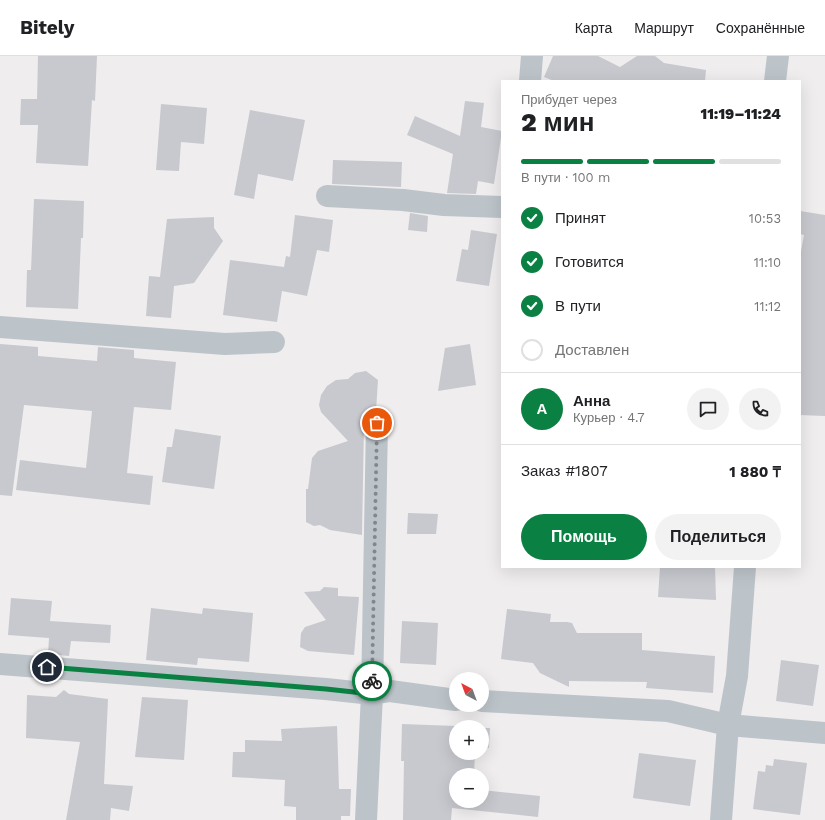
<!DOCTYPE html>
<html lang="ru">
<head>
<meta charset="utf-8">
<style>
  :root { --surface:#fff; --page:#f2f2f2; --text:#202124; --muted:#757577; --line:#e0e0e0; --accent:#0b8043 }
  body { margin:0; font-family:"Work Sans",sans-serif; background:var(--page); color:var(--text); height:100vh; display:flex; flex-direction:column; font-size:15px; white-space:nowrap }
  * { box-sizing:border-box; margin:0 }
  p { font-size:13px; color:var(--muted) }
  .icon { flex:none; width:22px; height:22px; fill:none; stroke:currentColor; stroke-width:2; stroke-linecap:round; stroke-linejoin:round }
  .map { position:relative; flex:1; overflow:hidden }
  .sheet { position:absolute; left:501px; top:24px; width:300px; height:488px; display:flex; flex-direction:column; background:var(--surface); border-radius:0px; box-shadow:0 4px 16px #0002 }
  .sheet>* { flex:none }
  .needle { width:26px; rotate:319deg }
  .fabs { position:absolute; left:449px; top:616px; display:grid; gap:8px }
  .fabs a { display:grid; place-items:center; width:40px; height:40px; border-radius:50%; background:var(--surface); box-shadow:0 4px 16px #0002; font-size:20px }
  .pin { position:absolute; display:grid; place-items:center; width:34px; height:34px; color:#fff; margin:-17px; border:2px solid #fff; border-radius:50%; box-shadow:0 1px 4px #0007 }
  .courier { position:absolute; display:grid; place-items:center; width:40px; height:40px; margin:-20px; border:3px solid #0b8043; border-radius:50%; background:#fff; color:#222; box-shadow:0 1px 5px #0007 }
  .headline em { font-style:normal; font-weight:800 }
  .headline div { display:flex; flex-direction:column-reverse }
  .headline { display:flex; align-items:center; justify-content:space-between; height:68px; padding:0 20px }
  h1 { font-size:26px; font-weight:800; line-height:30px }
  .bar { display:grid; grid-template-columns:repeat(4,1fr); gap:6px 4px; align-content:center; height:48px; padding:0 20px }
  .bar i { height:5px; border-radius:3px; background:var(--line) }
  .bar .current { background:var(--accent) }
  .bar p { grid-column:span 4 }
  .line { display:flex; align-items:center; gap:10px; padding:0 20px; border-top:1px solid var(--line) }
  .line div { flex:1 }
  .round { display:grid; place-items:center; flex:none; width:42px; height:42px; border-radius:21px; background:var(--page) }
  ol { padding:0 20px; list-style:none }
  li { display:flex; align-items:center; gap:12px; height:44px }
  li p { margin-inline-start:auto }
  li .icon { padding:4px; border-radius:50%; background:var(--accent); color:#fff; stroke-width:4 }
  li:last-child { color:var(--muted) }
  li i { width:22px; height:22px; border:2px solid var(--line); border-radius:50% }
  .primary-button { display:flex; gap:8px; margin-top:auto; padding:8px 20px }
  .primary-button a { flex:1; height:46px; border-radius:24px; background:var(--accent); color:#fff; font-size:16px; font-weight:800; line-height:46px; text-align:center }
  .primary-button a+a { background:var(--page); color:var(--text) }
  header { display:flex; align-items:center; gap:24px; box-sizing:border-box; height:56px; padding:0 20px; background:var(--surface); border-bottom:1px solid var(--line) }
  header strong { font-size:19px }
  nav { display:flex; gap:22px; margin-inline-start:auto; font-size:14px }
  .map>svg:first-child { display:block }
  .building { fill:#c7c9cf }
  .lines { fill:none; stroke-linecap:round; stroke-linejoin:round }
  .minor { stroke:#bcc4ca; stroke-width:22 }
  .done { stroke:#82878c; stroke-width:4; stroke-dasharray:0 7.2 }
  .route { stroke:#0b8043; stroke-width:5 }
</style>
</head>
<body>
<header>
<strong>Bitely</strong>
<nav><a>Карта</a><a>Маршрут</a><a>Сохранённые</a></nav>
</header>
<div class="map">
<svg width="825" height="764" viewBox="0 0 825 764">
  <rect width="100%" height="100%" fill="#efeded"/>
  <!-- building -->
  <g class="building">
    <polygon points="38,0 97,0 95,45 92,44 88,110 36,107 38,69 20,69 21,43 37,43"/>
    <polygon points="553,0 598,0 620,11 637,0 655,0 664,7 706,14 705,25 554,25 544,21"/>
    <polygon points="465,45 484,47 481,71 502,75 494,128 478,125 476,138 447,137 453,98 407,79 415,60 460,80"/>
    <polygon points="161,48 207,52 204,88 181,86 179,115 156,114"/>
    <polygon points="250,54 305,64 293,125 258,118 254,143 234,139"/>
    <polygon points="333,104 402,106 401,131 332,128"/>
    <polygon points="34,143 84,145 83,182 81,182 78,253 26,251 27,214 31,214"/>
    <polygon points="800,155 825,159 825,360 800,359 800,201 804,179 800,178"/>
    <polygon points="410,157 428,160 427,176 408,174"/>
    <polygon points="295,159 333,164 329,196 317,194 307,240 282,235 277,266 223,259 230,204 284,211 286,200 290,201"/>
    <polygon points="214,161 214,172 223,185 194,227 174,230 171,262 146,260 149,220 160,221 167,163"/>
    <polygon points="471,174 497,178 489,230 456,225 462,193 468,194"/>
    <polygon points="0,288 38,291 38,300 97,305 98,291 134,294 134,302 176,306 171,354 134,351 127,417 153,420 150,449 16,434 20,404 86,412 92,355 24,349 12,440 0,439"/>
    <polygon points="470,288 476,329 438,335 445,292"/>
    <polygon points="366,315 378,324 376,355 371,356 367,360 364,367 362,479 330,474 320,469 314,470 306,466 306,433 308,433 312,402 318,395 348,385 321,356 319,349 321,339 327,330 336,324 348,323 355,317"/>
    <polygon points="175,373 221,380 214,433 162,426 167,391 172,391"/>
    <polygon points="408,457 438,458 436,478 407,478"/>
    <polygon points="660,511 715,511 716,544 658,541"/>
    <polygon points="324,531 338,532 338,540 359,541 354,599 308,595 300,591 301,577 305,571 326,564 304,536 320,535"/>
    <polygon points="11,542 52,545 50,565 111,569 110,587 71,585 69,600 48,598 49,582 8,579"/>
    <polygon points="151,552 202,558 203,552 253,557 249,606 198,602 197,609 146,604"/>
    <polygon points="507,553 551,558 550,566 567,566 572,567 577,577 642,577 642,594 715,600 713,637 646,632 647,626 569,625 569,631 540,617 533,607 501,603"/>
    <polygon points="402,565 438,567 436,609 400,607"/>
    <polygon points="781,604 819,609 813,650 776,645"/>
    <polygon points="64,634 69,638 108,643 104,728 133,730 129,755 111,752 110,764 66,764 80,686 26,682 27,639 56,641"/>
    <polygon points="142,641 188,644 184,704 135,701"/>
    <polygon points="402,668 456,670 456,697 475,697 474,719 456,719 456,745 482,745 482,734 540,740 538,761 452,752 451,764 403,764 404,705 401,705"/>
    <polygon points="337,670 339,733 351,733 350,760 341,760 341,764 296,764 296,751 284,750 285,724 232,721 233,696 245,696 245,684 282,685 281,673"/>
    <polygon points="482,672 490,672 489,692 482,692"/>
    <polygon points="639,697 696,704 690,750 633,742"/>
    <polygon points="774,703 807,707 800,759 753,753 758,715 765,716 766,709 773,710"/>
  </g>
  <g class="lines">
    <!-- minor -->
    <g class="minor">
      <polyline points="530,25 532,0"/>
      <polyline points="775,25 778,0"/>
      <polyline points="327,140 403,144 444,149 502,151"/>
      <polyline points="0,271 225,288 274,286"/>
      <polyline points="0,608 326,633 372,638 390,635 456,644"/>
      <polyline points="482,645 668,655 728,669 825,677"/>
      <polyline points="366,764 372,638 377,367"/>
      <polyline points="721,764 728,669 737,620 745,511"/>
    </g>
  </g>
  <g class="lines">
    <!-- done -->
    <polyline class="done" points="372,625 377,367"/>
    <!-- route -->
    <polyline class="route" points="47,611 326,633 372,638 372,625"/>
  </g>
</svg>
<div class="fabs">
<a><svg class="needle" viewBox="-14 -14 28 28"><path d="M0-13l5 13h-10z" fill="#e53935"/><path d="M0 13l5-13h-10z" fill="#757577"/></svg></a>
<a>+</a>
<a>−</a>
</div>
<div class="pin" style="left:377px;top:367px;background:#ea580c"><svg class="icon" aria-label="bag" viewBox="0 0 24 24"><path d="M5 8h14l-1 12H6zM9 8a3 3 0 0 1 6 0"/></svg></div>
<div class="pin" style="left:47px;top:611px;background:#1f2937"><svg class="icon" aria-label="home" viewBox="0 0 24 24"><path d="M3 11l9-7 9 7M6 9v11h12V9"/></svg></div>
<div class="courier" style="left:372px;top:625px"><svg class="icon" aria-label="bike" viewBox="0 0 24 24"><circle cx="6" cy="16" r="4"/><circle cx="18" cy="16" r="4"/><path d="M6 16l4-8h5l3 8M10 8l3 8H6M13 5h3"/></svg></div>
<section class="sheet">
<div class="headline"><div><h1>2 мин</h1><p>Прибудет через</p></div><em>11:19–11:24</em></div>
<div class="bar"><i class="current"></i><i class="current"></i><i class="current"></i><i></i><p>В пути · 100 m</p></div>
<ol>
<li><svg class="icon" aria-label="check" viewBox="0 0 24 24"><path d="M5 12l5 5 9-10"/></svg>Принят<p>10:53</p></li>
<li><svg class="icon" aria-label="check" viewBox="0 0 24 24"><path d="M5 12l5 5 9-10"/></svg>Готовится<p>11:10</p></li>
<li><svg class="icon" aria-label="check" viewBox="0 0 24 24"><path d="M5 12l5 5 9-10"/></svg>В пути<p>11:12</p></li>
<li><i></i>Доставлен</li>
</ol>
<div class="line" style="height:72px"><b class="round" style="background:var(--accent);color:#fff">А</b><div><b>Анна</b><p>Курьер · 4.7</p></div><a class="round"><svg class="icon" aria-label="chat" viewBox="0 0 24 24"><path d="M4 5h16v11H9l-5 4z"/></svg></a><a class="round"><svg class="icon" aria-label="phone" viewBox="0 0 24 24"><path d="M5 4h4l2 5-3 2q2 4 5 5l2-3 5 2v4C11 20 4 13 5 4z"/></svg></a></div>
<div class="line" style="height:52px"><div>Заказ #1807</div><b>1 880 ₸</b></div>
<div class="primary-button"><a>Помощь</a><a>Поделиться</a></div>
</section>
</div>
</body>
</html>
